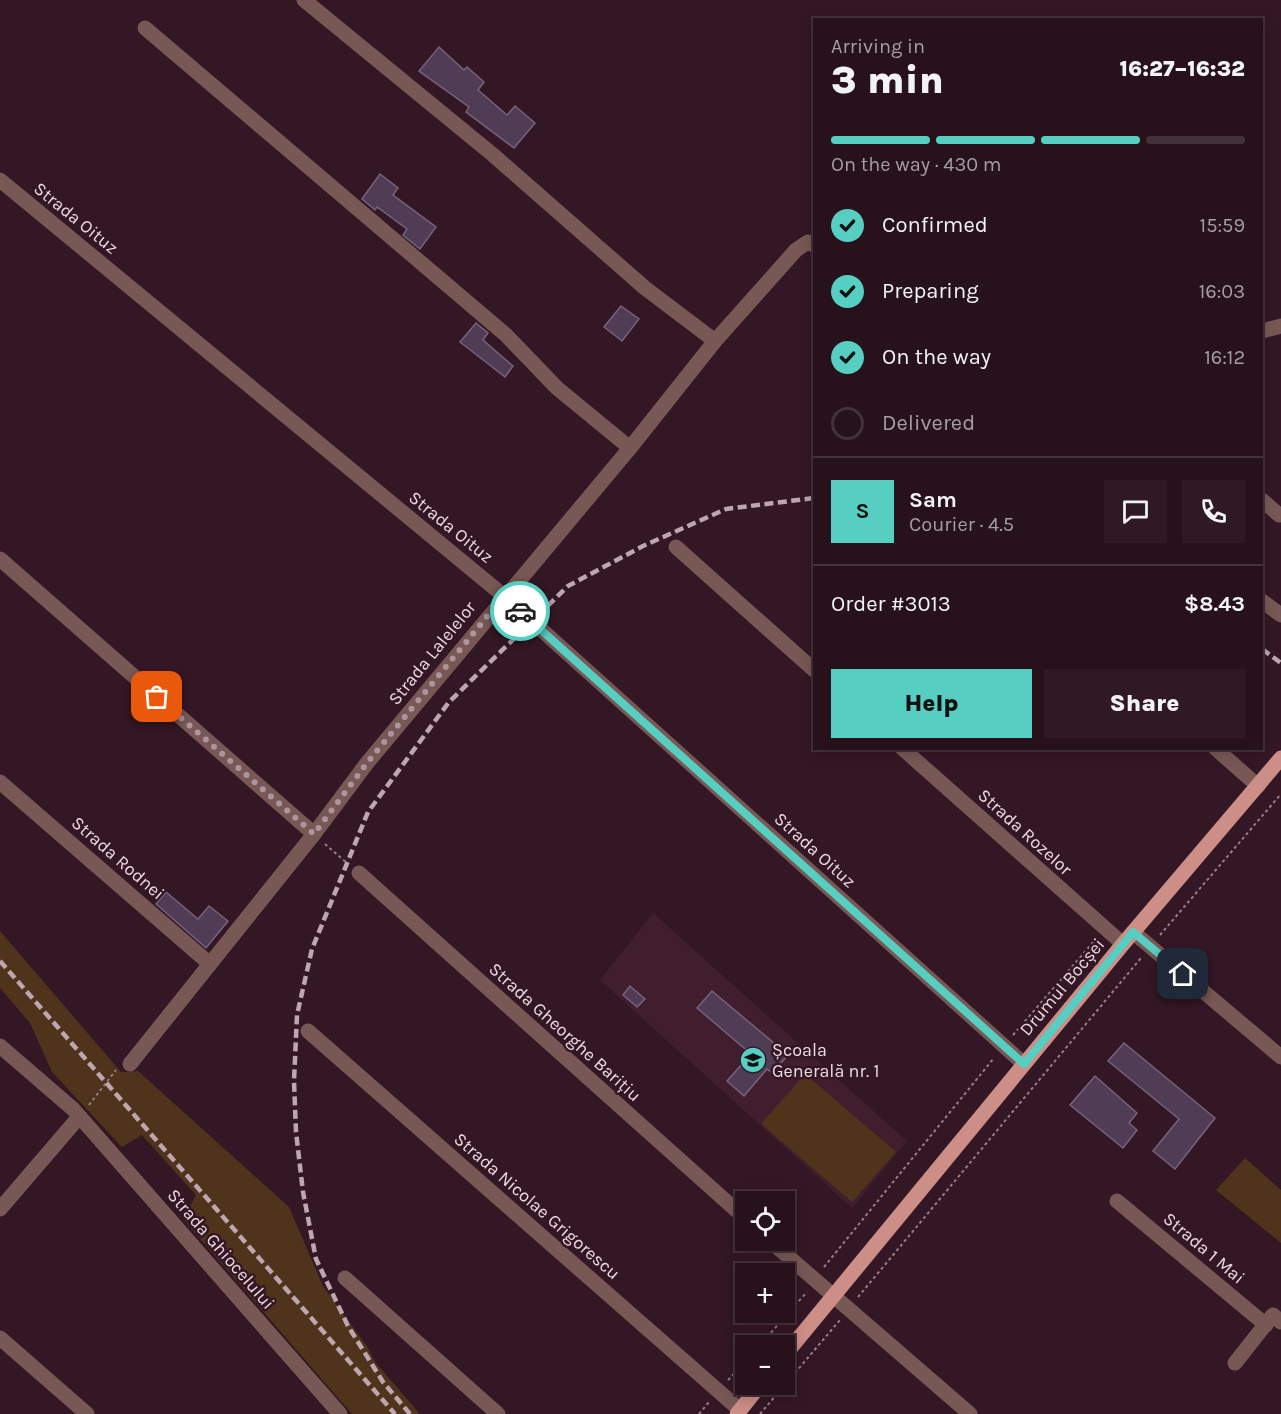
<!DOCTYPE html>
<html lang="en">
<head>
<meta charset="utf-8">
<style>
  :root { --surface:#27111b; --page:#2f1a24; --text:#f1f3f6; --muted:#a49da3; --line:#43313a; --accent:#57cec2 }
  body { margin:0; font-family:Karla,sans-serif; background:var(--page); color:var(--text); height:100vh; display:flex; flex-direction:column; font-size:22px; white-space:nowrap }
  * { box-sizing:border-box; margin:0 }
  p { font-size:20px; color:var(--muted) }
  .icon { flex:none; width:33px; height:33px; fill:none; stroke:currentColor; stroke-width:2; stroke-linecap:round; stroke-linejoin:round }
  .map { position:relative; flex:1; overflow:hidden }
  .panel { position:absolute; left:813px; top:18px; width:450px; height:732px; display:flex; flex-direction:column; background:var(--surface); border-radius:0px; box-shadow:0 3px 15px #0003,0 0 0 2px var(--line) }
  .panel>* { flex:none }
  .controls { position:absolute; left:735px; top:1191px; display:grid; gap:12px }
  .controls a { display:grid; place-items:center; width:60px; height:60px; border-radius:0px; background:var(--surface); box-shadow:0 3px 15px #0003,0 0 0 2px var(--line); font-size:30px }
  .pin { position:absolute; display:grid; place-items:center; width:51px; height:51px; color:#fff; margin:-26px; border-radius:12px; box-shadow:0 3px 9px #0006 }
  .courier { position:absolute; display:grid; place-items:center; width:60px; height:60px; margin:-30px; border:4px solid #57cec2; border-radius:50%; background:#fff; color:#222; box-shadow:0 2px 8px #0007 }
  .head em { font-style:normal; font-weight:800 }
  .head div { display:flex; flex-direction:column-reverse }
  .head { display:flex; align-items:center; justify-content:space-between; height:102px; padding:0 18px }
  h1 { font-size:39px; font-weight:800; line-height:45px }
  .bar { display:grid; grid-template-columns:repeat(4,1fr); gap:9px 6px; align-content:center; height:72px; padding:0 18px }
  .bar i { height:8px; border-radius:4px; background:var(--line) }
  .bar .selected { background:var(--accent) }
  .bar p { grid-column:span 4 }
  .line { display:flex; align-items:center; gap:15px; padding:0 18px; border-top:2px solid var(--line) }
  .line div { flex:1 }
  .round { display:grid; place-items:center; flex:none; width:63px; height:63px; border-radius:0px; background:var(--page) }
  ol { padding:0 18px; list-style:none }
  li { display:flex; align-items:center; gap:18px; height:66px }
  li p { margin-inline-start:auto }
  li .icon { padding:6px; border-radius:50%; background:var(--accent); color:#111; stroke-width:4 }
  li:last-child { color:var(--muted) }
  li i { width:33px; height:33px; border:3px solid var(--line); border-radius:50% }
  .action { display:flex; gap:12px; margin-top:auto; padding:12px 18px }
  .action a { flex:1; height:69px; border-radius:0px; background:var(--accent); color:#111; font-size:24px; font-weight:800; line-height:69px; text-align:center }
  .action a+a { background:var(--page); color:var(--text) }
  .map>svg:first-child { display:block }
  .built { fill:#411e2e }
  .green { fill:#4f331b }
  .building { fill:#503c55; stroke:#77627c; stroke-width:1.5 }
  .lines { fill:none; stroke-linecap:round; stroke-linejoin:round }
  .path { stroke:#977e89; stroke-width:2; stroke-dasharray:3 3; stroke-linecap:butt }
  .minor { stroke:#775855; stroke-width:15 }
  .major { stroke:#cc8e86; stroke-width:15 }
  .rail { stroke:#bda6af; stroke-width:4.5; stroke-dasharray:9 4.5; stroke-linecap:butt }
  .done { stroke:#ad959f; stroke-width:6; stroke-dasharray:0 10.8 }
  .route { stroke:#57cec2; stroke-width:8 }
  .labels { text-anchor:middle; stroke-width:5; stroke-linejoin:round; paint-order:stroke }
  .street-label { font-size:18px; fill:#eed9e1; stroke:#341724 }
  .poi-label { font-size:18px; fill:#eed9e1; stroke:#341724; text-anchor:start }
</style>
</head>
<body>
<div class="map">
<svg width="1281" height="1414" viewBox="0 0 1281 1414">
  <rect width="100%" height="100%" fill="#341724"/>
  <!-- built -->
  <polygon class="built" points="653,913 907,1141 852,1208 600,980"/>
  <!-- green -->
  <g class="green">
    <polygon points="0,931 121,1072 138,1071 289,1207 323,1286 368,1348 375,1362 420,1414 352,1414 183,1219 196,1195 142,1135 122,1147 52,1072 30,1023 0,988"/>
    <polygon points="805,1074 896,1152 852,1202 761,1124"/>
    <polygon points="1245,1158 1281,1190 1281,1243 1216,1190"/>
  </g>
  <!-- building -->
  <g class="building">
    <polygon points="439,47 464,70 467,67 484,82 478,90 507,115 515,106 535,123 514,148 466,112 469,107 419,71"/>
    <polygon points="380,174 398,188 393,195 436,227 420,249 403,235 407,229 377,207 375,210 362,199"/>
    <polygon points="621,306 639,319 622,341 604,327"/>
    <polygon points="476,323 488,333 483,340 513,366 505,377 460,342"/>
    <polygon points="166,892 198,919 209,906 228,921 206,948 156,904"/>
    <polygon points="630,986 645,999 637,1007 623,995"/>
    <polygon points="712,991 788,1055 772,1073 767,1069 744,1096 727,1081 751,1054 697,1008"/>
    <polygon points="1124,1043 1215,1118 1175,1169 1153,1151 1179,1119 1108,1061"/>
    <polygon points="1095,1076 1137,1113 1129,1123 1137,1130 1123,1148 1070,1105"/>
  </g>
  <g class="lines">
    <!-- path -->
    <g class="path">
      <polyline points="325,844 348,864"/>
      <polyline points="1160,935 1281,794"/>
      <polyline points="1013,1035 1096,939"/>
      <polyline points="89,1105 116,1070"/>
      <polyline points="824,1267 994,1058"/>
      <polyline points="858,1297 1141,958"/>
      <polyline points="759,1346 807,1292"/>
      <polyline points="728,1380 746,1361"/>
      <polyline points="699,1414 709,1402"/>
      <polyline points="760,1414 840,1320"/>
    </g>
    <!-- minor -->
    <g class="minor">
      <polyline points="304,0 492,154 645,288 715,341"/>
      <polyline points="145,28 506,335 557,388 630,448"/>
      <polyline points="0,180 504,596 1024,1064"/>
      <polyline points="1262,331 1281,326"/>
      <polyline points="1262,500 1279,515"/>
      <polyline points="676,547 814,670"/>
      <polyline points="0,559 314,834"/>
      <polyline points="1262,601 1281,615"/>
      <polyline points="902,748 1123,944"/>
      <polyline points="1215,748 1258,786"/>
      <polyline points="0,782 210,964"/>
      <polyline points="359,873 746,1219"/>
      <polyline points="1133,932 1281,1057"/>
      <polyline points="308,1031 740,1410"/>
      <polyline points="0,1046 73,1109 340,1414"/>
      <polyline points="130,1064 314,834 367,763 630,448 715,341 796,250 808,242 814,245"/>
      <polyline points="1117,1201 1266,1325"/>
      <polyline points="0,1209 79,1117"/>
      <polyline points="769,1240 970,1414"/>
      <polyline points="345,1278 498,1414"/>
      <polyline points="0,1338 87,1414"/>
      <polyline points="1235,1363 1273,1315 1281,1322"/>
    </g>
    <!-- major -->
    <g class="major">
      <polyline points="784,1356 1123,944 1281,758"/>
      <polyline points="737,1414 761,1384"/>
    </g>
    <!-- rail -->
    <g class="rail">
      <polyline points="1262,649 1281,663"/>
      <polyline points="0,961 395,1414"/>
      <polyline points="410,1414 383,1382 348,1326 316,1259 303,1192 296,1132 294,1081 297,1015 312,949 368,812 449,702 568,586 643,546 726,509 814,498"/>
    </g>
  </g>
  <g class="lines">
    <!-- done -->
    <polyline class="done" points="157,697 314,834 367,763 504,596 520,611"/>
    <!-- route -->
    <polyline class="route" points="520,611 1024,1064 1133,932 1183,974"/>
  </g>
  <!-- icons -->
  <defs>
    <g id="school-disc" transform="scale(1.35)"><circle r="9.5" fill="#57cec2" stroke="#341724"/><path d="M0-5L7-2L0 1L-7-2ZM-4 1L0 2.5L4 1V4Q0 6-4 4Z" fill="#111"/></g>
  </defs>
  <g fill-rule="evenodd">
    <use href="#school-disc" x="753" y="1060"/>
  </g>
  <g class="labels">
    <!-- street labels -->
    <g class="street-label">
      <text transform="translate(76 218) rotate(39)" y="6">Strada Oituz</text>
      <text transform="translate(451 527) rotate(39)" y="6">Strada Oituz</text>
      <text transform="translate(432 653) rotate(-51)" y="6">Strada Lalelelor</text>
      <text transform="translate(1025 832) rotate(42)" y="6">Strada Rozelor</text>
      <text transform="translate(815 850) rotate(42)" y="6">Strada Oituz</text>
      <text transform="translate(118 858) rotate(41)" y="6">Strada Rodnei</text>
      <text transform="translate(1062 987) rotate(-50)" y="6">Drumul Bocșei</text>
      <text transform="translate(565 1032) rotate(42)" y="6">Strada Gheorghe Barițiu</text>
      <text transform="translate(537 1206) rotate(41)" y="6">Strada Nicolae Grigorescu</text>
      <text transform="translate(1204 1248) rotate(40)" y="6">Strada 1 Mai</text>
      <text transform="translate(221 1249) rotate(49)" y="6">Strada Ghiocelului</text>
    </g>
    <!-- poi labels -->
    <g class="poi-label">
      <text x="772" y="1056">Școala<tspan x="772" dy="21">Generală nr. 1</tspan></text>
    </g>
  </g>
</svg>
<div class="controls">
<a><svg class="icon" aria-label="locate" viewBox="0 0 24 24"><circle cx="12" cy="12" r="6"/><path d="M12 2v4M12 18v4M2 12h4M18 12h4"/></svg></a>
<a>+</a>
<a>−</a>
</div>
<div class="pin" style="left:157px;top:697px;background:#ea580c"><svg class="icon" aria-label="bag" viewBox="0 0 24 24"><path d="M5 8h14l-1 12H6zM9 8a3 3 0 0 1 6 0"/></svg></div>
<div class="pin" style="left:1183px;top:974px;background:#1f2937"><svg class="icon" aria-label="home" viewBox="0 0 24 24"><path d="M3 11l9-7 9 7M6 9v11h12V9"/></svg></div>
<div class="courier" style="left:520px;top:611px"><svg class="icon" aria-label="car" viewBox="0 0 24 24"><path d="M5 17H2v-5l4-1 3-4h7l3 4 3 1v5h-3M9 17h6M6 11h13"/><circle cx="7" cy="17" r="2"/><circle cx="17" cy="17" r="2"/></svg></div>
<section class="panel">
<div class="head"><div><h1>3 min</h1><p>Arriving in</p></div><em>16:27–16:32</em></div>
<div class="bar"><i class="selected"></i><i class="selected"></i><i class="selected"></i><i></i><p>On the way · 430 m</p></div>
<ol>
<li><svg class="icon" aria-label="check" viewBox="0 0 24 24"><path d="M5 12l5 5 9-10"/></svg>Confirmed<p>15:59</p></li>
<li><svg class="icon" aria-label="check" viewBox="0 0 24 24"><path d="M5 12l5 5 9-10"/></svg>Preparing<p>16:03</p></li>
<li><svg class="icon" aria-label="check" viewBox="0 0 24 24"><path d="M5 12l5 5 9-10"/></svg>On the way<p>16:12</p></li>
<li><i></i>Delivered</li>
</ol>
<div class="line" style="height:108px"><b class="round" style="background:var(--accent);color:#111">S</b><div><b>Sam</b><p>Courier · 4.5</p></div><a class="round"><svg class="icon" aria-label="chat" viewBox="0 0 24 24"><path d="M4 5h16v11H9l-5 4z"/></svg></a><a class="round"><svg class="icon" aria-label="phone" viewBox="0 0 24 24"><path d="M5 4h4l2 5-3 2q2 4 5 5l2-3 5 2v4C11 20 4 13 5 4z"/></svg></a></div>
<div class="line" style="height:78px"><div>Order #3013</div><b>$8.43</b></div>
<div class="action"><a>Help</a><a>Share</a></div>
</section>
</div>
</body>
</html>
